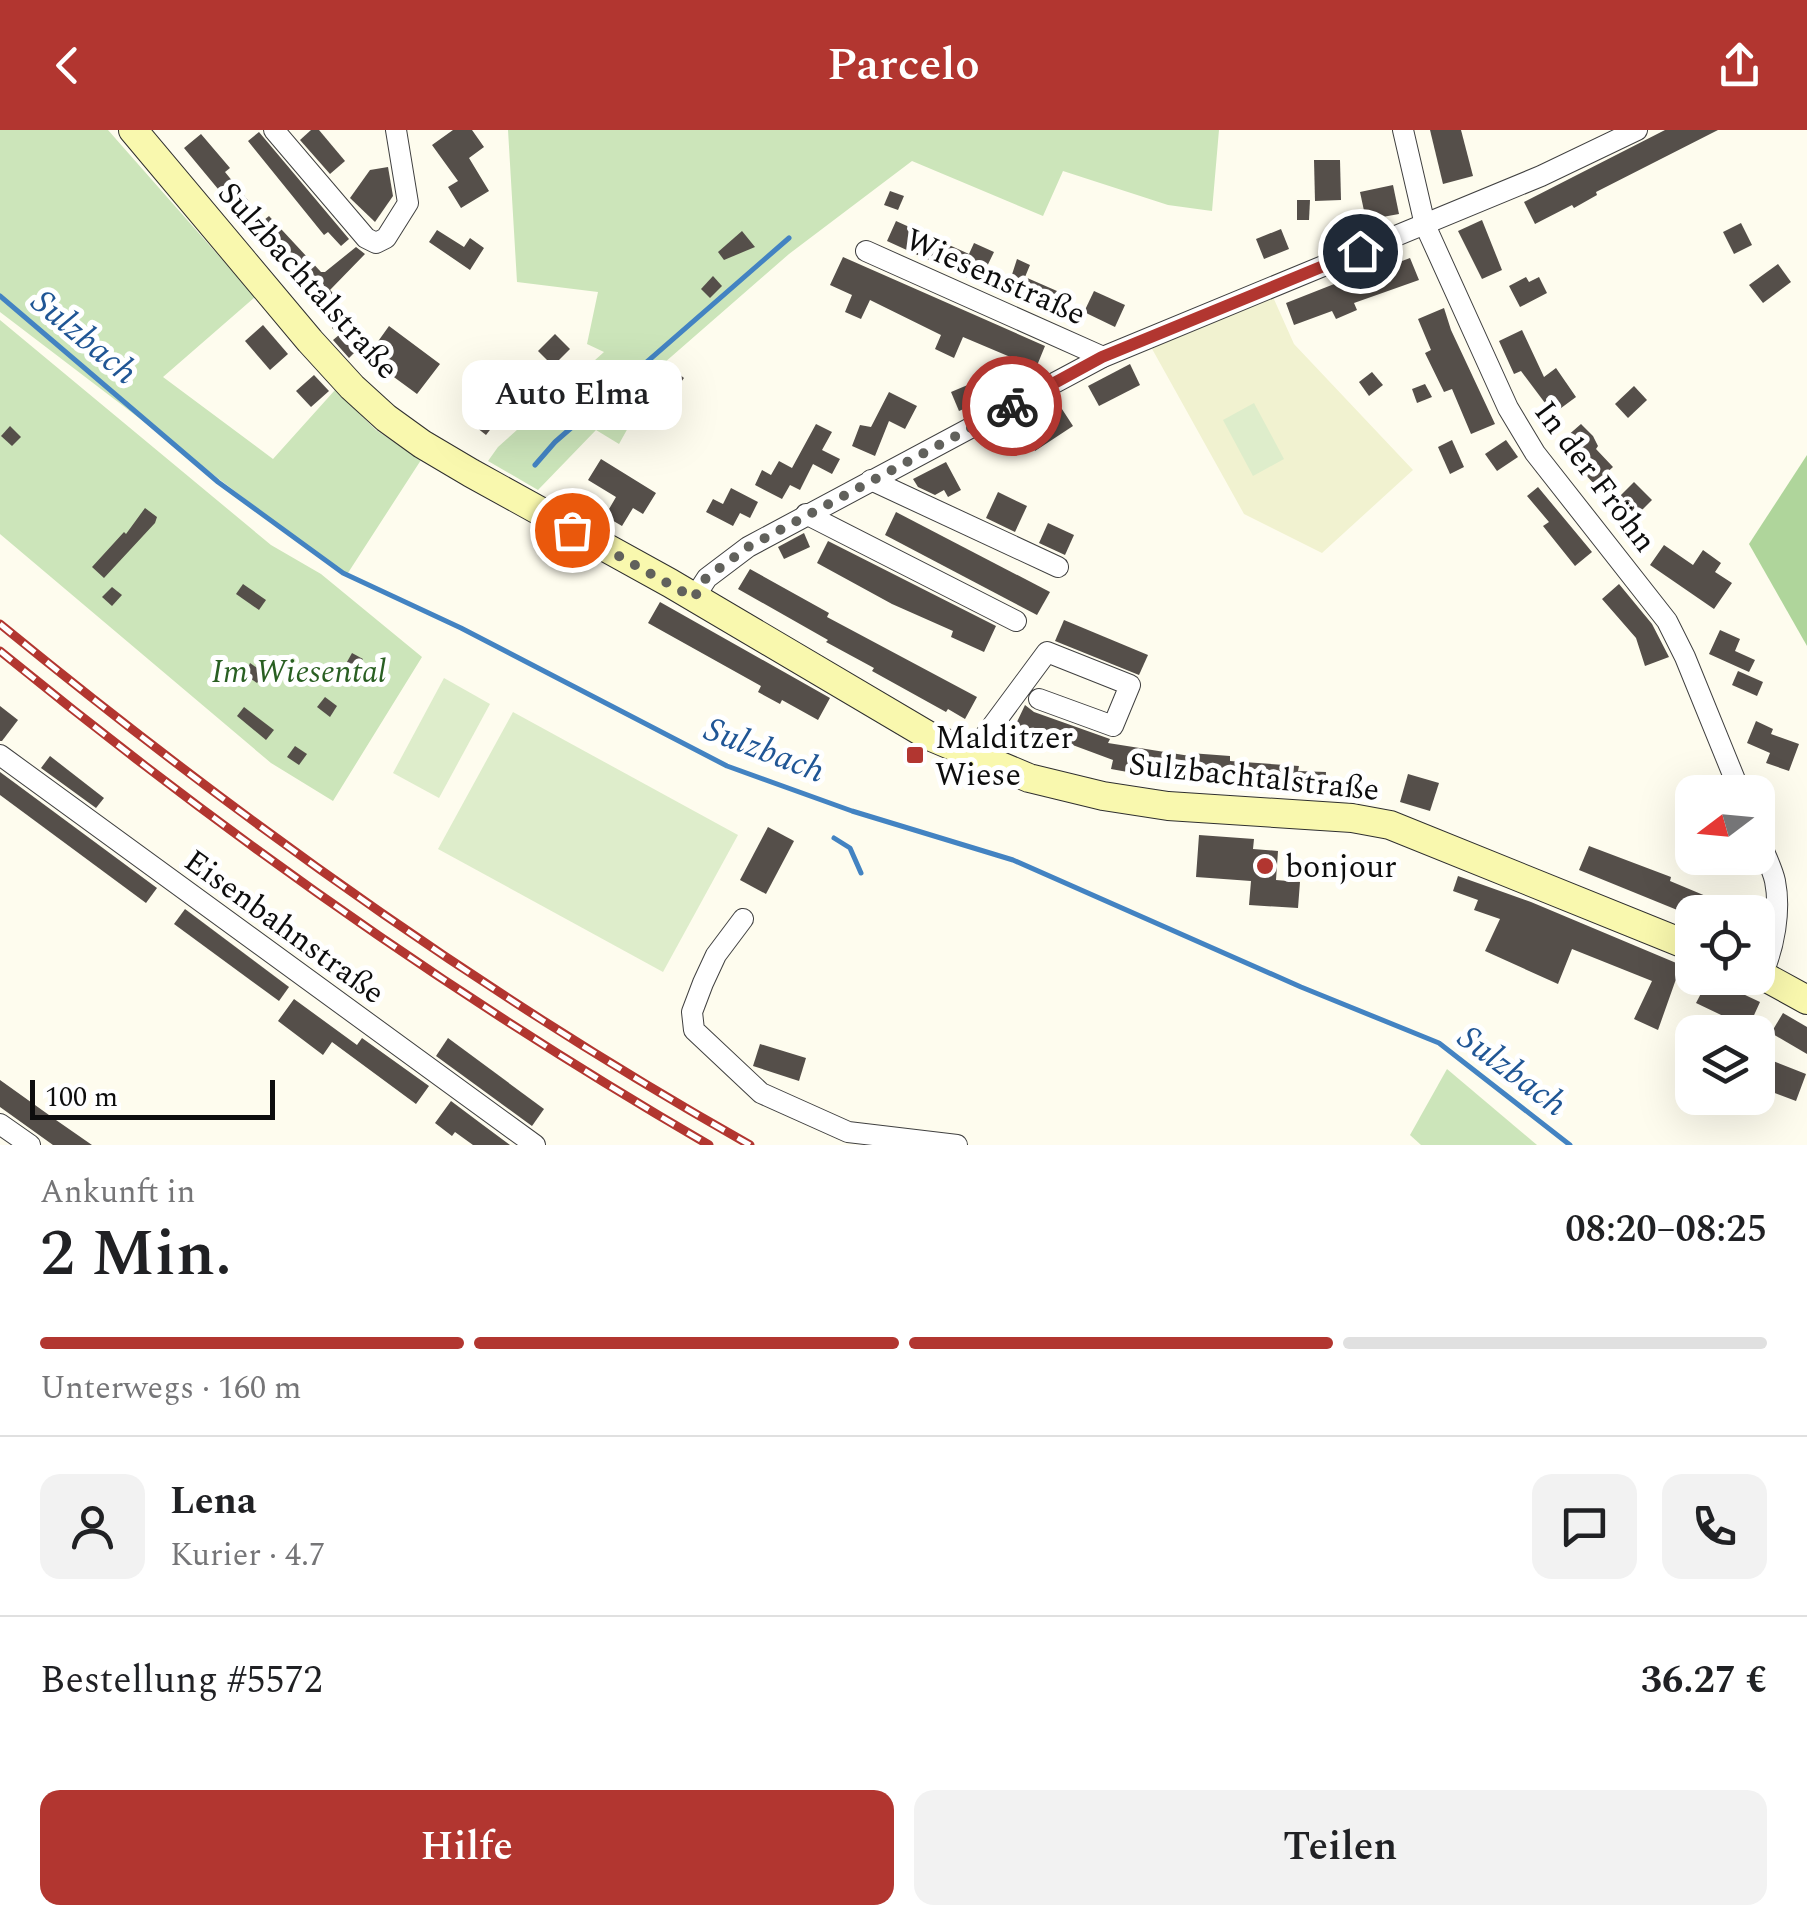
<!DOCTYPE html>
<html lang="de">
<head>
<meta charset="utf-8">
<style>
  :root { --surface:#fff; --page:#f2f2f2; --text:#202124; --muted:#757577; --line:#e0e0e0; --accent:#b23630 }
  body { margin:0; font-family:Spectral,serif; background:var(--page); color:var(--text); height:100vh; display:flex; flex-direction:column; font-size:38px; white-space:nowrap }
  * { box-sizing:border-box; margin:0 }
  p { font-size:32px; color:var(--muted) }
  .icon { flex:none; width:55px; height:55px; fill:none; stroke:currentColor; stroke-width:2; stroke-linecap:round; stroke-linejoin:round }
  .map { position:relative; height:1015px; overflow:hidden }
  .panel { display:flex; flex-direction:column; background:var(--surface); flex:1 }
  .panel>* { flex:none }
  .needle { width:65px; rotate:254deg }
  .buttons { position:absolute; left:1675px; top:645px; display:grid; gap:20px }
  .buttons a { display:grid; place-items:center; width:100px; height:100px; border-radius:20px; background:var(--surface); box-shadow:0 10px 40px #0002; font-size:50px }
  .scale { position:absolute; left:30px; bottom:25px; width:245px; box-sizing:border-box; padding-left:10px; border:5px solid #0d0d0d; border-top:0; font-size:28px; line-height:35px; white-space:nowrap; color:#0d0d0d; -webkit-text-stroke:8px #fff; paint-order:stroke }
  .pin { position:absolute; display:grid; place-items:center; width:85px; height:85px; color:#fff; margin:-42px; border:5px solid #fff; border-radius:50%; box-shadow:0 2px 10px #0007 }
  .courier { position:absolute; display:grid; place-items:center; width:100px; height:100px; margin:-50px; border:8px solid #b23630; border-radius:50%; background:#fff; color:#222; box-shadow:0 2px 12px #0007 }
  .bubble { position:absolute; height:70px; border-radius:20px; background:var(--surface); box-shadow:0 10px 40px #0002; font-size:32px; font-weight:600; line-height:70px; text-align:center }
  .overview em { font-style:normal; font-weight:600 }
  .overview div { display:flex; flex-direction:column-reverse }
  .overview { display:flex; align-items:center; justify-content:space-between; height:170px; padding:0 40px }
  h1 { font-size:65px; font-weight:600; line-height:75px }
  .bar { display:grid; grid-template-columns:repeat(4,1fr); gap:15px 10px; align-content:center; height:120px; padding:0 40px }
  .bar i { height:12px; border-radius:8px; background:var(--line) }
  .bar .current { background:var(--accent) }
  .bar p { grid-column:span 4 }
  .line { display:flex; align-items:center; gap:25px; padding:0 40px; border-top:2px solid var(--line) }
  .line div { flex:1 }
  .round { display:grid; place-items:center; flex:none; width:105px; height:105px; border-radius:20px; background:var(--page) }
  .cta { display:flex; gap:20px; margin-top:auto; padding:20px 40px }
  .cta a { flex:1; height:115px; border-radius:20px; background:var(--accent); color:#fff; font-size:40px; font-weight:600; line-height:115px; text-align:center }
  .cta a+a { background:var(--page); color:var(--text) }
  header { display:flex; justify-content:space-between; align-items:center; height:130px; padding:0 40px; background:var(--accent); color:#fff; font-size:45px; font-weight:600 }
  .map>svg:first-child { display:block }
  .farmland { fill:#f1f2d0 }
  .green { fill:#cce5ba }
  .forest { fill:#afd59b }
  .pitch { fill:#deedcb }
  .lines { fill:none; stroke-linecap:round; stroke-linejoin:round }
  .stream { stroke:#4383c2; stroke-width:5 }
  .building { fill:#554f4a }
  .street-casing { stroke:#404040; stroke-width:22 }
  .secondary-casing { stroke:#2f2f2f; stroke-width:30 }
  .street { stroke:#fff; stroke-width:20 }
  .secondary { stroke:#f9f8ae; stroke-width:28 }
  .rail-casing { stroke:#b23630; stroke-width:9 }
  .rail { stroke:#fff; stroke-width:5; stroke-dasharray:15; stroke-linecap:butt }
  .done { stroke:#61615c; stroke-width:10; stroke-dasharray:0 18 }
  .route { stroke:#b23630; stroke-width:12 }
  .poi-dot { fill:#b23630; stroke:#fff; stroke-width:4 }
  .labels { text-anchor:middle; stroke-width:10; stroke-linejoin:round; paint-order:stroke }
  .street-label { font-size:32px; fill:#0d0d0d; stroke:#fff }
  .park-label { font-size:32px; font-style:italic; fill:#295f22; stroke:#fff }
  .poi-label { font-size:32px; fill:#0d0d0d; stroke:#fff; text-anchor:start }
  .water-label { font-size:35px; font-style:italic; fill:#205695; stroke:#fff }
</style>
</head>
<body>
<header><svg class="icon" aria-label="back" viewBox="0 0 24 24"><path d="M15 5l-7 7 7 7"/></svg>Parcelo<svg class="icon" aria-label="share" viewBox="0 0 24 24"><path d="M12 15V3M7 8l5-5 5 5M5 13v7h14v-7"/></svg></header>
<div class="map">
<svg width="1807" height="1015" viewBox="0 0 1807 1015">
  <rect width="100%" height="100%" fill="#fefcee"/>
  <!-- farmland -->
  <polygon class="farmland" points="1273,167 1294,214 1413,340 1322,423 1244,384 1151,217"/>
  <!-- green -->
  <g class="green">
    <polygon points="0,0 108,0 255,167 163,247 273,329 335,260 376,300 421,330 346,446 0,182"/>
    <polygon points="508,0 1219,0 1212,81 1168,75 1063,41 1043,86 912,31 789,124 664,233 619,314 596,300 538,360 488,331 498,317 604,222 587,214 598,162 517,152"/>
    <polygon points="0,190 271,415 321,444 422,527 333,671 271,633 0,404"/>
    <polygon points="1447,939 1537,1015 1421,1015 1410,1005"/>
  </g>
  <!-- forest -->
  <polygon class="forest" points="1807,325 1807,516 1749,414"/>
  <!-- pitch -->
  <g class="pitch">
    <polygon points="1254,273 1284,329 1253,346 1223,290"/>
    <polygon points="444,548 490,574 439,668 393,643"/>
    <polygon points="513,582 738,705 663,842 438,719"/>
  </g>
  <g class="lines">
    <!-- stream -->
    <g class="stream">
      <polyline points="0,166 218,352 343,443 461,498 727,636 852,681 1013,730 1301,857 1439,913 1570,1015"/>
      <polyline points="535,335 555,312 789,108"/>
      <polyline points="834,708 850,718 861,743"/>
    </g>
  </g>
  <!-- building -->
  <g class="building">
    <polygon points="311,0 319,0 345,31 330,44 300,10"/>
    <polygon points="453,0 472,0 484,17 469,28 489,61 461,78 448,57 458,51 432,15"/>
    <polygon points="1430,0 1461,0 1473,46 1443,54"/>
    <polygon points="1665,0 1718,0 1596,62 1597,65 1574,78 1572,75 1535,94 1524,72"/>
    <polygon points="259,2 349,109 341,116 328,102 324,105 248,11"/>
    <polygon points="201,4 230,38 225,42 264,90 269,86 321,142 325,142 356,117 365,124 330,160 333,163 316,177 184,18"/>
    <polygon points="1314,30 1340,30 1341,70 1315,71"/>
    <polygon points="388,37 393,66 375,92 350,68 370,40"/>
    <polygon points="1393,55 1399,84 1366,90 1360,62"/>
    <polygon points="890,61 904,66 898,80 884,75"/>
    <polygon points="1297,70 1310,70 1309,90 1297,90"/>
    <polygon points="1482,90 1502,140 1482,149 1458,101"/>
    <polygon points="896,91 969,124 974,113 994,122 979,153 887,111"/>
    <polygon points="1741,93 1752,115 1734,124 1723,102"/>
    <polygon points="1281,99 1289,119 1264,129 1256,109"/>
    <polygon points="437,100 464,117 470,108 484,118 470,140 429,112"/>
    <polygon points="742,101 755,117 724,130 718,122"/>
    <polygon points="843,127 1045,216 1036,238 963,207 954,228 935,219 941,205 870,170 861,189 845,182 852,165 830,155"/>
    <polygon points="1410,128 1419,150 1354,173 1357,180 1336,189 1332,181 1294,195 1286,173 1385,134 1386,137"/>
    <polygon points="1017,129 1030,135 1025,147 1057,161 1049,181 1006,163"/>
    <polygon points="1778,134 1791,152 1763,173 1749,155"/>
    <polygon points="713,146 722,156 710,168 701,159"/>
    <polygon points="1526,147 1529,152 1539,147 1547,163 1520,177 1509,156"/>
    <polygon points="1094,161 1125,175 1115,197 1084,182"/>
    <polygon points="1444,178 1451,200 1495,294 1471,304 1452,259 1444,262 1425,223 1431,220 1418,189"/>
    <polygon points="344,186 374,217 389,196 440,234 417,264 357,220 349,228 333,210 339,205 332,198"/>
    <polygon points="263,195 288,224 270,240 245,211"/>
    <polygon points="1522,200 1544,247 1556,238 1576,267 1557,281 1551,270 1545,273 1521,241 1514,244 1499,211"/>
    <polygon points="555,204 570,219 553,236 538,221"/>
    <polygon points="1130,234 1140,255 1099,276 1088,256"/>
    <polygon points="673,239 684,248 676,259 664,250"/>
    <polygon points="1372,242 1383,255 1369,266 1359,252"/>
    <polygon points="314,245 329,261 311,277 296,261"/>
    <polygon points="970,254 978,273 959,281 951,262"/>
    <polygon points="1425,254 1432,267 1417,273 1412,259"/>
    <polygon points="1634,256 1647,270 1628,288 1615,274"/>
    <polygon points="488,261 512,278 497,299 493,296 486,305 467,290"/>
    <polygon points="889,262 917,276 905,299 889,291 875,326 852,316 860,295 871,297"/>
    <polygon points="1060,276 1073,296 1035,321 1033,316 1027,319 1014,295 1028,287 1032,294"/>
    <polygon points="816,294 832,302 822,320 840,329 832,344 813,334 800,360 790,355 782,369 755,355 762,340 771,345 779,331 792,338"/>
    <polygon points="1581,294 1593,306 1598,316 1596,319 1613,337 1594,354 1558,314"/>
    <polygon points="10,296 21,307 12,316 1,306"/>
    <polygon points="1452,310 1464,337 1450,344 1438,317"/>
    <polygon points="1506,310 1518,327 1497,341 1485,324"/>
    <polygon points="601,329 656,363 643,384 633,378 622,396 605,386 616,367 588,350"/>
    <polygon points="946,332 961,360 948,367 944,360 935,365 918,357 913,349"/>
    <polygon points="1634,352 1652,370 1634,388 1616,370"/>
    <polygon points="1538,357 1592,422 1575,436 1543,396 1549,392 1527,366"/>
    <polygon points="731,358 758,372 750,388 740,383 733,396 706,382 713,369 723,374"/>
    <polygon points="998,362 1027,376 1015,402 986,388"/>
    <polygon points="145,378 157,387 155,393 104,448 92,437 124,402 126,404"/>
    <polygon points="896,382 1050,462 1037,485 885,405"/>
    <polygon points="1048,393 1074,405 1065,425 1039,413"/>
    <polygon points="804,403 810,417 784,429 778,417"/>
    <polygon points="828,411 996,496 984,522 951,507 953,501 892,474 817,433"/>
    <polygon points="1664,415 1693,435 1703,420 1721,433 1715,442 1732,453 1714,479 1650,435"/>
    <polygon points="750,439 829,483 827,487 977,567 965,589 948,579 946,582 872,541 874,538 826,512 828,510 738,459"/>
    <polygon points="243,454 266,470 259,480 236,464"/>
    <polygon points="1619,454 1652,494 1669,527 1645,536 1636,508 1602,469"/>
    <polygon points="112,457 122,465 112,476 102,467"/>
    <polygon points="660,472 830,568 818,590 782,570 780,574 758,562 761,556 648,493"/>
    <polygon points="1064,490 1148,525 1139,545 1055,511"/>
    <polygon points="1720,500 1740,509 1735,521 1755,530 1749,542 1709,524"/>
    <polygon points="352,523 363,529 354,545 343,539"/>
    <polygon points="250,533 264,543 257,553 245,545"/>
    <polygon points="1738,541 1763,552 1757,566 1732,555"/>
    <polygon points="325,567 337,576 330,587 317,577"/>
    <polygon points="1025,575 1034,582 1110,609 1108,613 1190,626 1190,623 1230,626 1230,631 1299,636 1298,641 1326,642 1325,662 1188,653 1111,639 1113,630 1016,594"/>
    <polygon points="0,576 18,590 2,611 0,611"/>
    <polygon points="244,577 274,600 266,610 237,586"/>
    <polygon points="1756,591 1773,599 1771,604 1799,614 1789,641 1766,633 1770,623 1747,613"/>
    <polygon points="295,616 307,624 299,635 287,627"/>
    <polygon points="50,626 104,668 96,678 41,638"/>
    <polygon points="0,642 157,758 146,773 0,665"/>
    <polygon points="1408,644 1439,653 1430,681 1400,672"/>
    <polygon points="768,697 794,711 766,764 740,750"/>
    <polygon points="1199,705 1254,709 1253,719 1278,721 1276,750 1300,752 1298,778 1249,775 1251,751 1196,747"/>
    <polygon points="1589,716 1671,747 1670,751 1744,782 1692,782 1692,786 1579,740"/>
    <polygon points="1458,746 1531,772 1681,835 1658,900 1634,889 1652,851 1572,819 1558,854 1485,821 1500,789 1474,780 1478,770 1453,761"/>
    <polygon points="185,779 289,857 279,871 174,794"/>
    <polygon points="1709,848 1760,872 1750,894 1742,890 1740,894 1696,873"/>
    <polygon points="294,869 357,915 362,908 429,956 416,974 332,912 323,925 278,891"/>
    <polygon points="1783,883 1807,897 1807,924 1771,903"/>
    <polygon points="448,908 544,979 532,996 436,926"/>
    <polygon points="760,914 806,928 799,951 753,936"/>
    <polygon points="1758,925 1806,944 1796,971 1772,962 1774,957 1758,950"/>
    <polygon points="0,950 56,990 92,1015 53,1015 0,977"/>
    <polygon points="451,971 483,995 510,1015 473,1015 455,1002 452,1006 435,993"/>
  </g>
  <g class="lines">
    <!-- street casing -->
    <g class="street-casing">
      <g id="street">
        <polyline points="274,0 366,108 376,113 386,108 408,73 396,0"/>
        <polyline points="1403,0 1425,95 1508,278 1535,323 1667,491 1685,527 1740,662"/>
        <polyline points="866,121 1103,227"/>
        <polyline points="871,350 1058,437"/>
        <polyline points="806,384 1016,491"/>
        <polyline points="694,468 707,448 748,417 1103,227 1541,46 1637,0"/>
        <polyline points="0,625 535,1015"/>
        <polyline points="970,626 1047,522 1130,555 1113,596 1039,569"/>
        <path d="M1758,707C1763,721 1772,737 1775,751C1781,781 1774,818 1762,845"/>
        <polyline points="743,789 716,825 703,853 692,882 694,900 761,963 848,1002 957,1015"/>
        <polyline points="0,994 30,1015"/>
      </g>
    </g>
    <!-- secondary casing -->
    <g class="secondary-casing">
      <g id="secondary">
        <polyline points="133,0 310,211 352,257 386,288 422,314 471,343 670,453 929,606 1029,648 1103,666 1168,676 1352,688 1390,695 1692,817"/>
        <polyline points="1758,843 1807,870"/>
      </g>
    </g>
    <!-- street -->
    <use href="#street" class="street"/>
    <!-- secondary -->
    <use href="#secondary" class="secondary"/>
    <!-- rail casing -->
    <g class="rail-casing">
      <g id="rail">
        <path d="M0,494C236,687 484,865 750,1015"/>
        <path d="M0,521C224,704 459,870 709,1015"/>
      </g>
    </g>
    <!-- rail -->
    <use href="#rail" class="rail"/>
  </g>
  <g class="lines">
    <!-- done -->
    <polyline class="done" points="572,400 694,468 706,448 748,417 1012,276"/>
    <!-- route -->
    <polyline class="route" points="1012,276 1102,227 1360,121"/>
  </g>
  <!-- markers -->
  <g class="poi-dot">
    <rect x="905" y="615" width="20" height="20" rx="5"/>
    <circle cx="1265" cy="736" r="10"/>
  </g>
  <g class="labels">
    <!-- street labels -->
    <g class="street-label">
      <text transform="translate(996 146) rotate(24)" y="11">Wiesenstraße</text>
      <text transform="translate(309 150) rotate(48)" y="11">Sulzbachtalstraße</text>
      <text transform="translate(1596 346) rotate(53)" y="11">In der Fröhn</text>
      <text transform="translate(1254 646) rotate(6)" y="11">Sulzbachtalstraße</text>
      <text transform="translate(285 796) rotate(36)" y="11">Eisenbahnstraße</text>
    </g>
    <!-- park labels -->
    <g class="park-label">
      <text x="299" y="552">Im Wiesental</text>
    </g>
    <!-- poi labels -->
    <g class="poi-label">
      <text x="935" y="618">Malditzer<tspan x="935" dy="37">Wiese</tspan></text>
      <text x="1285" y="747">bonjour</text>
    </g>
    <!-- water labels -->
    <g class="water-label">
      <text transform="translate(85 206) rotate(40)" y="12">Sulzbach</text>
      <text transform="translate(765 619) rotate(21)" y="12">Sulzbach</text>
      <text transform="translate(1513 940) rotate(37)" y="12">Sulzbach</text>
    </g>
  </g>
</svg>
<div class="buttons">
<a><svg class="needle" viewBox="-14 -14 28 28"><path d="M0-13l5 13h-10z" fill="#e53935"/><path d="M0 13l5-13h-10z" fill="#757577"/></svg></a>
<a><svg class="icon" aria-label="locate" viewBox="0 0 24 24"><circle cx="12" cy="12" r="6"/><path d="M12 2v4M12 18v4M2 12h4M18 12h4"/></svg></a>
<a><svg class="icon" aria-label="layers" viewBox="0 0 24 24"><path d="M12 4l9 5-9 5-9-5zM3 14l9 5 9-5"/></svg></a>
</div>
<div class="scale">100 m</div>
<div class="pin" style="left:572px;top:400px;background:#ea580c"><svg class="icon" aria-label="bag" viewBox="0 0 24 24"><path d="M5 8h14l-1 12H6zM9 8a3 3 0 0 1 6 0"/></svg></div>
<div class="pin" style="left:1360px;top:121px;background:#1f2937"><svg class="icon" aria-label="home" viewBox="0 0 24 24"><path d="M3 11l9-7 9 7M6 9v11h12V9"/></svg></div>
<div class="courier" style="left:1012px;top:276px"><svg class="icon" aria-label="bike" viewBox="0 0 24 24"><circle cx="6" cy="16" r="4"/><circle cx="18" cy="16" r="4"/><path d="M6 16l4-8h5l3 8M10 8l3 8H6M13 5h3"/></svg></div>
<div class="bubble" style="left:462px;top:230px;width:220px">Auto Elma</div>
</div>
<section class="panel">
<div class="overview"><div><h1>2 Min.</h1><p>Ankunft in</p></div><em>08:20–08:25</em></div>
<div class="bar"><i class="current"></i><i class="current"></i><i class="current"></i><i></i><p>Unterwegs · 160 m</p></div>
<div class="line" style="height:180px"><a class="round"><svg class="icon" aria-label="person" viewBox="0 0 24 24"><circle cx="12" cy="8" r="4"/><path d="M4 21q1-7 8-7t8 7"/></svg></a><div><b>Lena</b><p>Kurier · 4.7</p></div><a class="round"><svg class="icon" aria-label="chat" viewBox="0 0 24 24"><path d="M4 5h16v11H9l-5 4z"/></svg></a><a class="round"><svg class="icon" aria-label="phone" viewBox="0 0 24 24"><path d="M5 4h4l2 5-3 2q2 4 5 5l2-3 5 2v4C11 20 4 13 5 4z"/></svg></a></div>
<div class="line" style="height:130px"><div>Bestellung #5572</div><b>36.27 €</b></div>
<div class="cta"><a>Hilfe</a><a>Teilen</a></div>
</section>
</body>
</html>
